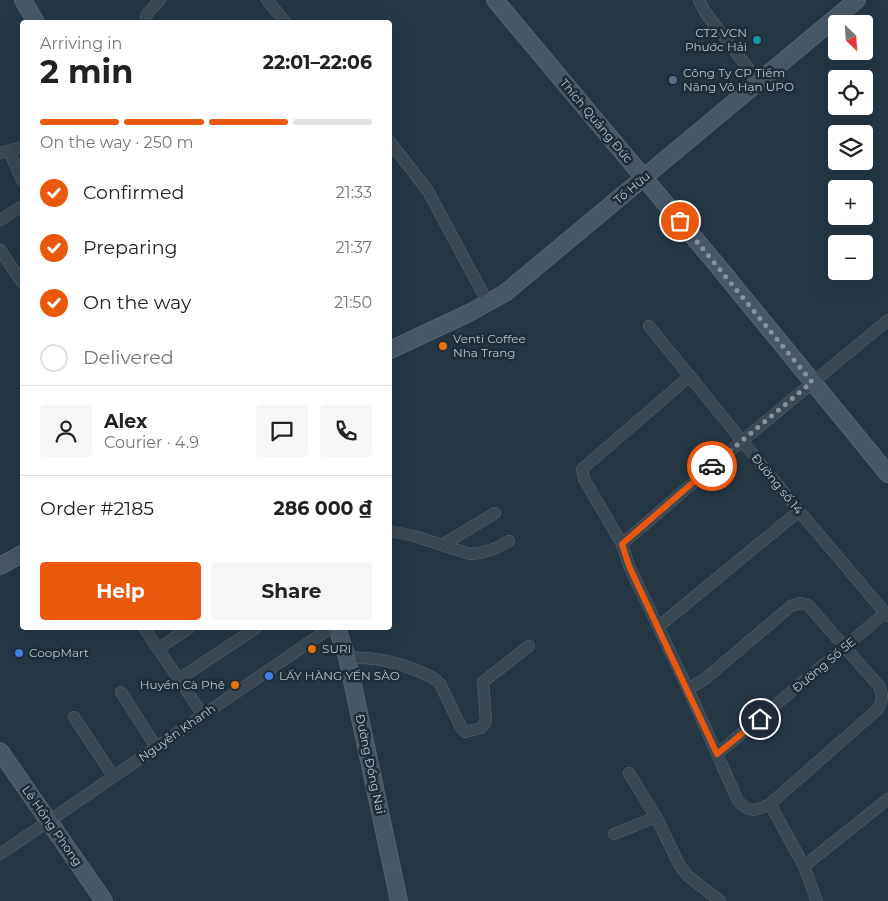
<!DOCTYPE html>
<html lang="en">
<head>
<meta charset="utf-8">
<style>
  :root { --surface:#fff; --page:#f6f6f6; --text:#222; --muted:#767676; --line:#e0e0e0; --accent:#ea580c }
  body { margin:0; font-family:Montserrat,sans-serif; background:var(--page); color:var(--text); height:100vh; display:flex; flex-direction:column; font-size:19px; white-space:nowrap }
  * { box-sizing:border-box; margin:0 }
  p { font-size:16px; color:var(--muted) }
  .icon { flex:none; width:28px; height:28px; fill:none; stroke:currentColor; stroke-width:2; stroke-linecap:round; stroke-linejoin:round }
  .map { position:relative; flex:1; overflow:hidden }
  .side { position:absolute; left:20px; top:20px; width:372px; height:610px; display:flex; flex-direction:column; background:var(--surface); border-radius:5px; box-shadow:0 5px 20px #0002 }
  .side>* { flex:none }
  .needle { width:32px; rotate:155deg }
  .tools { position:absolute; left:828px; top:15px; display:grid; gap:10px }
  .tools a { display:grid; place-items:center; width:45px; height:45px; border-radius:5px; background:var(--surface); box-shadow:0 5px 20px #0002; font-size:25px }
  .pin { position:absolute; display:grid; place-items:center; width:42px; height:42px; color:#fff; margin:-21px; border:2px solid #fff; border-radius:50%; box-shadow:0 1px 5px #0007 }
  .courier { position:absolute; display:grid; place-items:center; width:50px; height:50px; margin:-25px; border:4px solid #ea580c; border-radius:50%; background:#fff; color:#222; box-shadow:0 1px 6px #0007 }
  .summary em { font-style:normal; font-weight:700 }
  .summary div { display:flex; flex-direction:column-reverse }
  .summary { display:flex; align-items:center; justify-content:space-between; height:85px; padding:0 20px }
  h1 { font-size:32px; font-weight:700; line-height:38px }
  .bar { display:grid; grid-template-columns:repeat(4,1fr); gap:8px 5px; align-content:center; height:60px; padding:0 20px }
  .bar i { height:6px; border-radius:4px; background:var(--line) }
  .bar .current { background:var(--accent) }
  .bar p { grid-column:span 4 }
  .line { display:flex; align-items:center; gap:12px; padding:0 20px; border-top:1px solid var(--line) }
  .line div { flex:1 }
  .round { display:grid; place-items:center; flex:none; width:52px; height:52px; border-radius:5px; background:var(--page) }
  ol { padding:0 20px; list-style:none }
  li { display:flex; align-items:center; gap:15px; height:55px }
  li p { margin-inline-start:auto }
  li .icon { padding:5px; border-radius:50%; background:var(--accent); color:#fff; stroke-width:4 }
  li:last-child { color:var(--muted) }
  li i { width:28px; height:28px; border:2px solid var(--line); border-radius:50% }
  .button { display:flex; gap:10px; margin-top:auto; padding:10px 20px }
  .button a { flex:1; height:58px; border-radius:5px; background:var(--accent); color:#fff; font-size:20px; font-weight:700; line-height:58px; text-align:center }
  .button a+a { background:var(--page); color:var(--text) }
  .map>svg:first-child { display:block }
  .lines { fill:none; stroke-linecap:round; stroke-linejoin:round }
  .street-casing { stroke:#586671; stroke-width:12 }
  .secondary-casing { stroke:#586671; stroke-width:18 }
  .street { stroke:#3a4853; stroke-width:11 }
  .secondary { stroke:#485766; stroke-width:16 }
  .done { stroke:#84929d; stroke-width:5; stroke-dasharray:0 9 }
  .route { stroke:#ea580c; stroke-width:6 }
  .culture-dot { fill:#0f9aa8; stroke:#1f2d39; stroke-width:2 }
  .service-dot { fill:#5c6f8a; stroke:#1f2d39; stroke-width:2 }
  .food-dot { fill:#e8710a; stroke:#1f2d39; stroke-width:2 }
  .shop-dot { fill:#3f7fe0; stroke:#1f2d39; stroke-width:2 }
  .labels { text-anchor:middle; stroke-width:5; stroke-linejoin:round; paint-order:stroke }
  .poi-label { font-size:12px; fill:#b7c3cd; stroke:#1f2d39; text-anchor:start }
  .street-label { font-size:12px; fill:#b7c3cd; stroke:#1f2d39 }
</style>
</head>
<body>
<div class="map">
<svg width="888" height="901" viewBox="0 0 888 901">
  <rect width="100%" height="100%" fill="#253744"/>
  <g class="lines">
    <!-- street casing -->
    <g class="street-casing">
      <g id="street">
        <polyline points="267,0 285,22"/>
        <polyline points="699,0 705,12 758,81"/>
        <polyline points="145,22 147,14 160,0"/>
        <polyline points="390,142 428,191 488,303"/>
        <polyline points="9,151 22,180"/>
        <polyline points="0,153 22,147"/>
        <polyline points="0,220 22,206"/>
        <polyline points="0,250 22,282"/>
        <polyline points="649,326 799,511 888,616"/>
        <polyline points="390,531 414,536 470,554 481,553 496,548 509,541"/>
        <polyline points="622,544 742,441 888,320"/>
        <polyline points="442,545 495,513"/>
        <polyline points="658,627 799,511"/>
        <polyline points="144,628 203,715"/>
        <polyline points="159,648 189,628"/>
        <path d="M347,657C359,658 371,658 382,660C397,663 431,673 440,684L461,727L465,732L481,728L486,721L483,682L529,646"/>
        <polyline points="179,679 256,628"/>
        <path d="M688,689L705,679L791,606L800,603L808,605L879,686C883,695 883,701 878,709L770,804C756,811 749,813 738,801L688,689L629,566L622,544L584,479L582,469L690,376"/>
        <polyline points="121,692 156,747"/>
        <polyline points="74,717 113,776"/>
        <polyline points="717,754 885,613"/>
        <polyline points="629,773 656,817 680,866 688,876 720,901"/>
        <polyline points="770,804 804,866 817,901"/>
        <polyline points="49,821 330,628"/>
        <polyline points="614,834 656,817"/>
        <polyline points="0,854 40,827"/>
        <polyline points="804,866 888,799"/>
      </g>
    </g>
    <!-- secondary casing -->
    <g class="secondary-casing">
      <g id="secondary">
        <polyline points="23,0 36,22"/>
        <polyline points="495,0 717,265 888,474"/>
        <polyline points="390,350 469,313 505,293 857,0"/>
        <polyline points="0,566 22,554"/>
        <polyline points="337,628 347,657 399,901"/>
        <polyline points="0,751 104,901"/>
      </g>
    </g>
    <!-- street -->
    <use href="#street" class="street"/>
    <!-- secondary -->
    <use href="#secondary" class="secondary"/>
  </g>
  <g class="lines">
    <!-- done -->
    <polyline class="done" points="680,221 812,382 712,466"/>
    <!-- route -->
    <polyline class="route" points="712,466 622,544 629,566 717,754 760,719"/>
  </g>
  <!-- markers -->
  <circle class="culture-dot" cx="757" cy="40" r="5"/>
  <circle class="service-dot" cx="673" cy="80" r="5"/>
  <g class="food-dot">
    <circle cx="443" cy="346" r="5"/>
    <circle cx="312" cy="649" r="5"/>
    <circle cx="235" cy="685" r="5"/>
  </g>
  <g class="shop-dot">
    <circle cx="19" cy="653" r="5"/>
    <circle cx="269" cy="676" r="5"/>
  </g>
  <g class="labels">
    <!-- poi labels -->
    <g class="poi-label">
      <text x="747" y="37" text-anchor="end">CT2 VCN<tspan x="747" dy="14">Phước Hải</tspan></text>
      <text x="683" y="77">Công Ty CP Tiềm<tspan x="683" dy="14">Năng Vô Hạn UPO</tspan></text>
      <text x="453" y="343">Venti Coffee<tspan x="453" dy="14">Nha Trang</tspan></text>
      <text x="322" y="653">SURI</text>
      <text x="29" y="657">CoopMart</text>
      <text x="279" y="680">LẤY HÀNG YẾN SÀO</text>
      <text x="225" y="689" text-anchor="end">Huyền Cà Phê</text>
    </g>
    <!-- street labels -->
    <g class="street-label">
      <text transform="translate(596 121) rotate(50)" y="4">Thích Quảng Đức</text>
      <text transform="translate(632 188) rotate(-40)" y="4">Tố Hữu</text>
      <text transform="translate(777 484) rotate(51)" y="4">Đường số 14</text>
      <text transform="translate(824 665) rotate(-40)" y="4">Đường Số 5E</text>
      <text transform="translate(177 733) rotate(-35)" y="4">Nguyễn Khanh</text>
      <text transform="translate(370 764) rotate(78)" y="4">Đường Đồng Nai</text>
      <text transform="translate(52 826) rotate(55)" y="4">Lê Hồng Phong</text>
    </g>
  </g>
</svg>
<div class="tools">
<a><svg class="needle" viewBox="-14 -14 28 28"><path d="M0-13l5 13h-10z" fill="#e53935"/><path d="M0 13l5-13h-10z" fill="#767676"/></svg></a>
<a><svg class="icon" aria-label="locate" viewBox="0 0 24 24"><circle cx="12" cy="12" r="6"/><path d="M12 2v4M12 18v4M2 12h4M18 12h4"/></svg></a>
<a><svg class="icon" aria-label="layers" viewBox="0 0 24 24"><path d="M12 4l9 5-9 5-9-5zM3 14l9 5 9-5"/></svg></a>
<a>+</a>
<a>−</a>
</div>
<div class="pin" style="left:680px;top:221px;background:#ea580c"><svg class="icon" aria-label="bag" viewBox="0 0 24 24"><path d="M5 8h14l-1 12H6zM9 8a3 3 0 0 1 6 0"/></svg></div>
<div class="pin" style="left:760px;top:719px;background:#1f2937"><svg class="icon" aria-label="home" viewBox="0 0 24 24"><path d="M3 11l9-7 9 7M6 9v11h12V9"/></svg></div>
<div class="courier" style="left:712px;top:466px"><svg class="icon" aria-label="car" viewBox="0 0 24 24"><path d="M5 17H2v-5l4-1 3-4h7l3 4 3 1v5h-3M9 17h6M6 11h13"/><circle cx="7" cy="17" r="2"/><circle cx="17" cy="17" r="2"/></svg></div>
<section class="side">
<div class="summary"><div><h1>2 min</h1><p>Arriving in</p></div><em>22:01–22:06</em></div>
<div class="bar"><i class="current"></i><i class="current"></i><i class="current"></i><i></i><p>On the way · 250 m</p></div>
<ol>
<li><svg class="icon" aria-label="check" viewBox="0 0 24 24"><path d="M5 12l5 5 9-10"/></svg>Confirmed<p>21:33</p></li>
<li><svg class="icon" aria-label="check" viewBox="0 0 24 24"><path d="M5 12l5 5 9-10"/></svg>Preparing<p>21:37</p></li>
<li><svg class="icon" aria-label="check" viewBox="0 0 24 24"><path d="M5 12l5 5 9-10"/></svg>On the way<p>21:50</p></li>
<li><i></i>Delivered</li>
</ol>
<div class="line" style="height:90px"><a class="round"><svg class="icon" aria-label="person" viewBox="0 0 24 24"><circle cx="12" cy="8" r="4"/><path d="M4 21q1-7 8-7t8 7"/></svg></a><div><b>Alex</b><p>Courier · 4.9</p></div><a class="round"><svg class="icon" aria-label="chat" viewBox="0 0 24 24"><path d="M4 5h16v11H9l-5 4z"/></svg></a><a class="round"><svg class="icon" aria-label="phone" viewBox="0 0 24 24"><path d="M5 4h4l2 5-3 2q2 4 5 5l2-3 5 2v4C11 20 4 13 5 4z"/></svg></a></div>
<div class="line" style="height:65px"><div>Order #2185</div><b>286 000 ₫</b></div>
<div class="button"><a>Help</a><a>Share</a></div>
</section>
</div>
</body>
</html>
